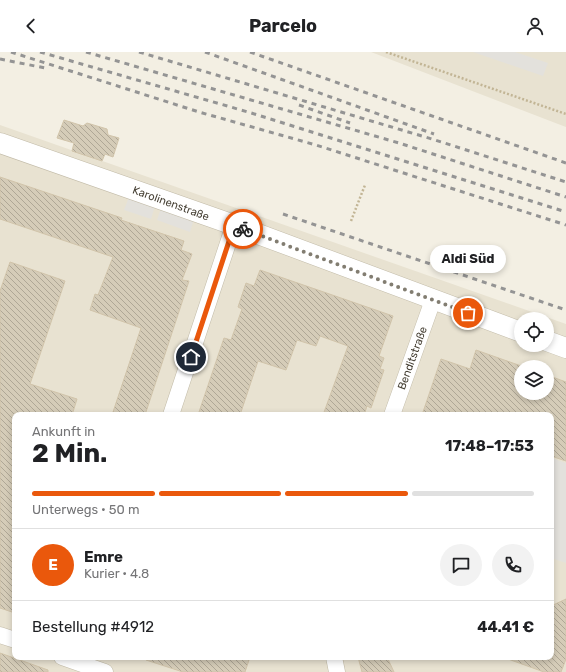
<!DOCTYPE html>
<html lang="de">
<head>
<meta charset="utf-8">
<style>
  :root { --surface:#fff; --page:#f2f2f2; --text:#202124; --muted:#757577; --line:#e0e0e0; --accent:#ea580c }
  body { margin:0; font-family:Rubik,sans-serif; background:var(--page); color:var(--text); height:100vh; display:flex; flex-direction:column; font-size:15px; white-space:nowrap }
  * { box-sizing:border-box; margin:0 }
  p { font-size:13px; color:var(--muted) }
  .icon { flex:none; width:22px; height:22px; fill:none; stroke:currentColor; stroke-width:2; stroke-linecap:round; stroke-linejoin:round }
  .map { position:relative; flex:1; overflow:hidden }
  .sheet { position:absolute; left:12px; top:360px; width:542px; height:248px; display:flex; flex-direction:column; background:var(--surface); border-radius:8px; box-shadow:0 2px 6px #0003 }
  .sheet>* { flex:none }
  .fabs { position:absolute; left:514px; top:260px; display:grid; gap:8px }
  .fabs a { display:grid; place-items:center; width:40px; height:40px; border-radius:50%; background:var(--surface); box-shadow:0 2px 6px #0003; font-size:20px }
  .pin { position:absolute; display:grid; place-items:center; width:34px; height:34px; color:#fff; margin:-17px; border:2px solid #fff; border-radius:50%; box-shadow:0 1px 4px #0007 }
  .courier { position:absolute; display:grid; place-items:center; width:40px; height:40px; margin:-20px; border:3px solid #ea580c; border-radius:50%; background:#fff; color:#222; box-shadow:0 1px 5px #0007 }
  .bubble { position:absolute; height:28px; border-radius:14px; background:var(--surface); box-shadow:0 2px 6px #0003; font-size:13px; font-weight:700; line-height:28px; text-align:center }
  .head em { font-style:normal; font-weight:700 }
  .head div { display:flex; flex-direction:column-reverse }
  .head { display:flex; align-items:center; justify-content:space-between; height:68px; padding:0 20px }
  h1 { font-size:26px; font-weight:700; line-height:30px }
  .bar { display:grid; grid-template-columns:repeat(4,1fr); gap:6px 4px; align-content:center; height:48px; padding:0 20px }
  .bar i { height:5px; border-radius:3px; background:var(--line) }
  .bar .current { background:var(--accent) }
  .bar p { grid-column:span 4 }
  .line { display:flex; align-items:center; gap:10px; padding:0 20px; border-top:1px solid var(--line) }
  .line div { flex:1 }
  .round { display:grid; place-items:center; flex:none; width:42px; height:42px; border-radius:21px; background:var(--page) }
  header { display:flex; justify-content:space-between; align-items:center; height:52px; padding:0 20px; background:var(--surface); font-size:18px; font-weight:700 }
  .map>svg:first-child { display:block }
  .residential { fill:#e8e2d1; fill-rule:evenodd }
  .parking { fill:#e3e1dc }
  .building { fill:url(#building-back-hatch); stroke:#d1c4aa }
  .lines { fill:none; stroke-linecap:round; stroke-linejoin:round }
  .minor-casing { stroke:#c2bba8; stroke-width:17 }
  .tertiary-casing { stroke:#c2bba8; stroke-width:21 }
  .path { stroke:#c2b595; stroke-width:2.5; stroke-dasharray:2 2; stroke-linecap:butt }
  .minor { stroke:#fff; stroke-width:16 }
  .tertiary { stroke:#fff; stroke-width:20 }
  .rail { stroke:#949494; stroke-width:3; stroke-dasharray:5 5; stroke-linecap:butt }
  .done { stroke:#827d71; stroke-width:4; stroke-dasharray:0 7.2 }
  .route { stroke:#ea580c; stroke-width:5 }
  .labels { text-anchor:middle; stroke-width:4; stroke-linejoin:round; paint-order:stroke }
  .street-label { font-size:11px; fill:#453f33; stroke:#fff }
</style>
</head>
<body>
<header><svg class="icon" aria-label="back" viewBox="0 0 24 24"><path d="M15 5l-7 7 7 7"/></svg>Parcelo<svg class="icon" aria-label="person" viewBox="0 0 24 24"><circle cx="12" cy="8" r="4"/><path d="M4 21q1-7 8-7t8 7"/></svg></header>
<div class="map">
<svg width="566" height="620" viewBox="0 0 566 620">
  <defs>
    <pattern id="building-back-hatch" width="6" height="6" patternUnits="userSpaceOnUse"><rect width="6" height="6" fill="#d5ccb8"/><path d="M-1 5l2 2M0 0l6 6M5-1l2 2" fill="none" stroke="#afa796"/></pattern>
  </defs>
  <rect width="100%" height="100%" fill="#f3efe3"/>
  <!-- residential -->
  <g class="residential">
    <polygon points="371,0 566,0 566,75 558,72"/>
    <path d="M0,73L566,272V620H0ZM521,267H547V293H521ZM521,315H547V341H521ZM15,363H551V605H15Z"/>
  </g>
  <!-- parking -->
  <g class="parking">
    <polygon points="473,0 515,0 548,11 543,24"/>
    <polygon points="129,145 155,154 151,167 124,158"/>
    <polygon points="161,156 194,167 190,180 157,168"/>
    <polygon points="551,406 566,411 566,511 551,506"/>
  </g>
  <!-- building -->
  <g class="building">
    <polygon points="64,68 83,74 87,71 107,77 108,83 119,86 113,105 105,102 102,109 72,99 74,91 57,86"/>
    <polygon points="0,125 122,166 121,168 184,189 181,198 192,202 182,228 189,229 145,363 112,363 141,276 90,258 95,242 98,243 113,205 0,167"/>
    <polygon points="10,210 65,229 30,332 77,347 72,363 15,363 15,561 0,556 0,239"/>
    <polygon points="260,218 393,264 379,304 384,306 380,317 384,318 371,356 367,354 364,363 323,363 348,294 320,284 316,294 297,288 286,318 258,309 240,363 198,363 224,286 231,288 242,257 238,255 246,231 254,234"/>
    <polygon points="476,298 524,315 521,315 521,341 547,341 547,323 566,330 566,409 551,404 551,363 422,363 441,307 470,317"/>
    <polygon points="566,547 566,607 561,620 544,620 508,607 508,605 551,605 551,554"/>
    <polygon points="0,601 48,618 48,620 0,620"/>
    <polygon points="146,605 250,605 245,620 183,620 146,608"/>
    <polygon points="358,605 387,605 394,620 362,620"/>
  </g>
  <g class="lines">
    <!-- minor casing -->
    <g class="minor-casing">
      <g id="minor">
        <polyline points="171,363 234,173"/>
        <polyline points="392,363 433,248"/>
        <polyline points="0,583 15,588"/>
        <polyline points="62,605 105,620"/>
        <polyline points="334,605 337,620"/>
      </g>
    </g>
    <!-- tertiary casing -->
    <g class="tertiary-casing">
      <g id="tertiary">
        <polyline points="0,91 234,173 521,280"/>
        <polyline points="547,289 566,296"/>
      </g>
    </g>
    <!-- path -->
    <g class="path">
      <polyline points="386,0 566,62"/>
      <polyline points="351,169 365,133"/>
    </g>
    <!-- minor -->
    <use href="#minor" class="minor"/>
    <!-- tertiary -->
    <use href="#tertiary" class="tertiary"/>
    <!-- rail -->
    <g class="rail">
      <polyline points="11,0 199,60 316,93 566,173"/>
      <polyline points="40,0 248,60 566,160"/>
      <polyline points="86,0 399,91 566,145"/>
      <polyline points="139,0 432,87 566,130"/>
      <polyline points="205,0 434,82"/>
      <polyline points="250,0 566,111"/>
      <polyline points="0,7 45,16"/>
      <polyline points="299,53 350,71"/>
      <polyline points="283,162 566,258"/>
    </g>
  </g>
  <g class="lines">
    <!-- done -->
    <polyline class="done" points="243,177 468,261"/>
    <!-- route -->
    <polyline class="route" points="191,305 234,174 243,177"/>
  </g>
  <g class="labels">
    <!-- street labels -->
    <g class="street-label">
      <text transform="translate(171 151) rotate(20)" y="4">Karolinenstraße</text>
      <text transform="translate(412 306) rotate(-70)" y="4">Benditstraße</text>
    </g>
  </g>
</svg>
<div class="fabs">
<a><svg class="icon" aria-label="locate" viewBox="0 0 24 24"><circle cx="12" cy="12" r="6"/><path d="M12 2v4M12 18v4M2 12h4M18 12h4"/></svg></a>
<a><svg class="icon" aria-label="layers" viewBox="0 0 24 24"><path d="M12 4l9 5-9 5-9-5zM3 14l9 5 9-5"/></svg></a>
</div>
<div class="pin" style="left:468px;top:261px;background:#ea580c"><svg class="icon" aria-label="bag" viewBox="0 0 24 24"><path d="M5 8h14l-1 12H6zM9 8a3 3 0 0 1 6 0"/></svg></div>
<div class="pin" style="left:191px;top:305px;background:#1f2937"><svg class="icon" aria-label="home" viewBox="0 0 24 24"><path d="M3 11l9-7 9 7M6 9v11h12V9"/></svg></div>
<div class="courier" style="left:243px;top:177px"><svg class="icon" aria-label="bike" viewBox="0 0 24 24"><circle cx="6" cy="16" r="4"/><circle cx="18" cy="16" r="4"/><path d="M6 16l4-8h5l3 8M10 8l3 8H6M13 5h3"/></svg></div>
<div class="bubble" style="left:430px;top:193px;width:76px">Aldi Süd</div>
<section class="sheet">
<div class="head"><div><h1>2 Min.</h1><p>Ankunft in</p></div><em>17:48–17:53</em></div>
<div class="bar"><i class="current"></i><i class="current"></i><i class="current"></i><i></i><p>Unterwegs · 50 m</p></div>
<div class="line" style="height:72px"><b class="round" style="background:var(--accent);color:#fff">E</b><div><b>Emre</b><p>Kurier · 4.8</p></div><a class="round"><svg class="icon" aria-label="chat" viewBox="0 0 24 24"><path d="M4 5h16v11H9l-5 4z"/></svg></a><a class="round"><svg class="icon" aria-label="phone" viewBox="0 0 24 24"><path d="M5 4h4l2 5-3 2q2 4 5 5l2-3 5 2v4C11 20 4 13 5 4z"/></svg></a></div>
<div class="line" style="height:52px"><div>Bestellung #4912</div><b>44.41 €</b></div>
</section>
</div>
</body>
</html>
